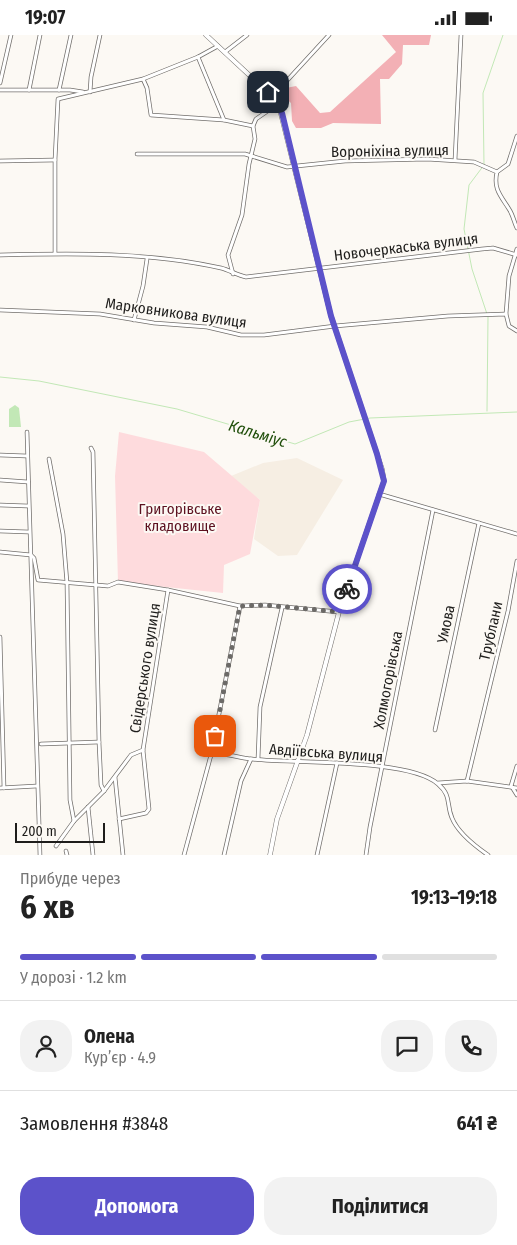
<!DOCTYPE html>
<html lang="uk">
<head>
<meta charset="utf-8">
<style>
  :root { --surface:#fff; --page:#f2f2f2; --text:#222; --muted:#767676; --line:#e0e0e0; --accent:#5c52ca }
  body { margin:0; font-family:"Fira Sans Condensed",sans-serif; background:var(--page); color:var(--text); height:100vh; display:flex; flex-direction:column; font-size:19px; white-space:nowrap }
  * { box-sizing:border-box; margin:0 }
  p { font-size:16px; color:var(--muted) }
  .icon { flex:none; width:28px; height:28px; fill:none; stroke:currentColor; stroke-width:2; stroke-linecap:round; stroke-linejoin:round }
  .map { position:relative; height:820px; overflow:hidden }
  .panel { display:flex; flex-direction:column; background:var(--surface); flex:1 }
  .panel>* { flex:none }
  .scale { position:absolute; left:15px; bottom:12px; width:90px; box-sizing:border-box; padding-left:5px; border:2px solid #1e1d1b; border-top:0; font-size:14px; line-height:18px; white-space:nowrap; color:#1e1d1b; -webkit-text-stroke:4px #fcf9f4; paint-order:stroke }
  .pin { position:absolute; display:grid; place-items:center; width:42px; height:42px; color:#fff; margin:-21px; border-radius:10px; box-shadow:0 2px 8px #0006 }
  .courier { position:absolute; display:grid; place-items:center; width:50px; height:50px; margin:-25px; border:4px solid #5c52ca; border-radius:50%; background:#fff; color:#222; box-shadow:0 1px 6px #0007 }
  .summary em { font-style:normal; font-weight:700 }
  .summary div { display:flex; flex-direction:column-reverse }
  .summary { display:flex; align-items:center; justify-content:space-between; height:85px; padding:0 20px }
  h1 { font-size:32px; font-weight:700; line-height:38px }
  .bar { display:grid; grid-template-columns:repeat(4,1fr); gap:8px 5px; align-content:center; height:60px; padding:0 20px }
  .bar i { height:6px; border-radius:4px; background:var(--line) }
  .bar .selected { background:var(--accent) }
  .bar p { grid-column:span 4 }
  .line { display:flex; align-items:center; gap:12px; padding:0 20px; border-top:1px solid var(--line) }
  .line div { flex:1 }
  .round { display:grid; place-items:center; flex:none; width:52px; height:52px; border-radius:20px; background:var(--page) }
  .primary-button { display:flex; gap:10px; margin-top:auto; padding:10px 20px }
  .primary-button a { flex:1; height:58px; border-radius:20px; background:var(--accent); color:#fff; font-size:20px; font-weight:700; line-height:58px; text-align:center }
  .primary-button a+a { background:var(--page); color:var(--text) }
  .status { display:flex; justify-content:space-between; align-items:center; height:35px; padding:0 25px; background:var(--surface); direction:ltr }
  .status svg { height:14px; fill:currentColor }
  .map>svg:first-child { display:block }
  .built { fill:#f6eee3 }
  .green { fill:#fedbdd }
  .forest { fill:#f3b0b5 }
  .water { fill:#c2e8b6 }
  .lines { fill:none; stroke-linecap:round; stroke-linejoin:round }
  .stream { stroke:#c2e8b6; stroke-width:1 }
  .minor-casing { stroke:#726f6c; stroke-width:4.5 }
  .tertiary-casing { stroke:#726f6c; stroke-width:5 }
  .minor { stroke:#fff; stroke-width:3 }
  .tertiary { stroke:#fff; stroke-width:4 }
  .done { stroke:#6c6a67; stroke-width:5; stroke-dasharray:0 9 }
  .route { stroke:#5c52ca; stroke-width:6 }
  .labels { text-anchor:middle; stroke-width:4; stroke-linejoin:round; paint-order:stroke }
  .street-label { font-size:15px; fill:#1e1d1b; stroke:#fcf9f4 }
  .park-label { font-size:15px; fill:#5d1120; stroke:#fcf9f4 }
  .water-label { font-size:16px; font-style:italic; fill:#204f0b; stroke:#fcf9f4 }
</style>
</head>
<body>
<div class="status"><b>19:07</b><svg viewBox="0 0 49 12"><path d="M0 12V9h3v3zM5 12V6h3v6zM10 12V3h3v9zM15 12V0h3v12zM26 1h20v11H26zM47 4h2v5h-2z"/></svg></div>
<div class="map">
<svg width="517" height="820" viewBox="0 0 517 820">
  <rect width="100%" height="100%" fill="#fcf9f4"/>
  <!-- built -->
  <polygon class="built" points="297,423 343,445 297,520 278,521 254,504 260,465 231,441 263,428"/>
  <!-- green -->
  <polygon class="green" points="119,397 204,417 260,465 250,519 224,530 223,558 118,547 115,441"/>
  <!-- forest -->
  <polygon class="forest" points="382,0 431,0 429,10 403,10 402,29 389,44 380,44 381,89 333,88 321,93 296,93 292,86 291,68 283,61 281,54 296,51 320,78 330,77 396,17"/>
  <!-- water -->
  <polygon class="water" points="15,370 19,373 21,392 9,392 9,374"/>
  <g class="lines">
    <!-- stream -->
    <g class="stream">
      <polyline points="0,342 39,346 177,374 295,409 349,387 370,383 517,377"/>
      <polyline points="487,376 488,282 472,234 464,194 469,150 484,130 483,58 503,0"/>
    </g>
    <!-- minor casing -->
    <g class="minor-casing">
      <g id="minor">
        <polyline points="225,17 247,0"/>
        <polyline points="198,22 224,85"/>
        <polyline points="143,44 147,53 151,80 224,85 253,91"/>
        <polyline points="0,48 11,0"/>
        <polyline points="0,55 70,55 83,57"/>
        <polyline points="29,55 40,0"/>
        <polyline points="59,55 71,0"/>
        <polyline points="90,57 91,42 100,0"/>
        <polyline points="268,57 283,50 329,0"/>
        <path d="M137,119H245L287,132L345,126L427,124L474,127L497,137C493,154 501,161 509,174C513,180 514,187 517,193"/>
        <polyline points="455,125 461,0"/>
        <polyline points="0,126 55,125"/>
        <polyline points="497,137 508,129 517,101"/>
        <polyline points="55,218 55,125 58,64 143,44 198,22 218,11"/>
        <path d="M0,220C73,218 149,217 221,233C229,235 237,240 246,242L482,214L493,213L517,220"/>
        <polyline points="233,239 228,220 242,180 249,129 255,104 253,91 256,84 272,73 275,64"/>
        <polyline points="0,275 100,279 154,288 207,292 241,300 264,300 335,291 448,281 506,279 509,291 517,296"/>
        <polyline points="506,279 509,241 517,214"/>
        <polyline points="134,285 143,251 147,224"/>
        <polyline points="27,397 40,820"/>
        <polyline points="91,413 93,417 99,707 101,750 104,756"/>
        <polyline points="0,420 27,421"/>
        <polyline points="49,424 63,499 67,548 70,765 74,786"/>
        <polyline points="0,445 28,447"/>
        <polyline points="379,459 517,499"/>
        <polyline points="0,470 28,471"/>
        <polyline points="0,496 29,497"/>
        <polyline points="0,517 31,520 34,523 38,545 108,551 118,547 168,555 240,571 265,570 339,577"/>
        <polyline points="0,602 4,753"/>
        <polyline points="435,695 479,488"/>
        <polyline points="41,709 99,707"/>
        <path d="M211,720C226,717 237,723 252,724C294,729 408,723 438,749C452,761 446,769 452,783C458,798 475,811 488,820"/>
        <polyline points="258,724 260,672 282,573"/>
        <polyline points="115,742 123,820"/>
        <polyline points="467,746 508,576 517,526"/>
        <polyline points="438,748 467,746 517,753"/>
        <polyline points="511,751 517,731"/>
        <polyline points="512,752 517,760"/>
        <polyline points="0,753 37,751"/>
        <polyline points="88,772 93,820"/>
        <polyline points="119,784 146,778 149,774 143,715 168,555"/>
        <polyline points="56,811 74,786 104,756 131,720 143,715"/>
        <polyline points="66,816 67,820"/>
        <polyline points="184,820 211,720 240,571"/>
        <polyline points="224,820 241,746 251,724"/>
        <polyline points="317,820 337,728"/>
        <polyline points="366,820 370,792 433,475"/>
      </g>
    </g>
    <!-- tertiary casing -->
    <g class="tertiary-casing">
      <polyline id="tertiary" points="206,0 275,64 279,71 331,281 382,434 384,446 339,577 307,700 277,784 270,820"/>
    </g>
    <!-- minor -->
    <use href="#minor" class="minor"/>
    <!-- tertiary -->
    <use href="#tertiary" class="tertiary"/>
  </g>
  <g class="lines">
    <!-- done -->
    <polyline class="done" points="215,701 240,571 265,570 340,577 347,554"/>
    <!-- route -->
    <polyline class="route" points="268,57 275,64 282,78 331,281 377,419 384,446 347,554"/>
  </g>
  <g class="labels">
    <!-- street labels -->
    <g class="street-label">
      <text transform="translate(390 116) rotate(-1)" y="5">Вороніхіна вулиця</text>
      <text transform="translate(406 212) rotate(-7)" y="5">Новочеркаська вулиця</text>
      <text transform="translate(176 278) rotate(8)" y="5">Марковникова вулиця</text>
      <text transform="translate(446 589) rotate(-78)" y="5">Умова</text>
      <text transform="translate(491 596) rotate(-77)" y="5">Трублани</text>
      <text transform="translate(145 633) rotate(-81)" y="5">Свiдерського вулиця</text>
      <text transform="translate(388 645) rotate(-79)" y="5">Холмогорівська</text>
      <text transform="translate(326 718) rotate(4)" y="5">Авдіївська вулиця</text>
    </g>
    <!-- park labels -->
    <g class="park-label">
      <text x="180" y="479">Григорівське<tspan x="180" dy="17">кладовище</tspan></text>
    </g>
    <!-- water labels -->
    <g class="water-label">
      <text transform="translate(258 398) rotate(17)" y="6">Кальміус</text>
    </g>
  </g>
</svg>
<div class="scale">200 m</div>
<div class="pin" style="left:215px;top:701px;background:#ea580c"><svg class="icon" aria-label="bag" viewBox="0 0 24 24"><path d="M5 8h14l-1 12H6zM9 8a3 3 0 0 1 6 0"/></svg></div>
<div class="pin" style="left:268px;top:57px;background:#1f2937"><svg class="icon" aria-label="home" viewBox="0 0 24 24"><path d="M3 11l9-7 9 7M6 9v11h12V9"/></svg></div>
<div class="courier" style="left:347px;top:554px"><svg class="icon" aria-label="bike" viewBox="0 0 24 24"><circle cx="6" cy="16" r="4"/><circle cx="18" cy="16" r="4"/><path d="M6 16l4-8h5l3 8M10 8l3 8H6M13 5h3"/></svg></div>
</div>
<section class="panel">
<div class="summary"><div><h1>6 хв</h1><p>Прибуде через</p></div><em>19:13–19:18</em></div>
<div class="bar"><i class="selected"></i><i class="selected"></i><i class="selected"></i><i></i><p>У дорозі · 1.2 km</p></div>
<div class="line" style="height:90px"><a class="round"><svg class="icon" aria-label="person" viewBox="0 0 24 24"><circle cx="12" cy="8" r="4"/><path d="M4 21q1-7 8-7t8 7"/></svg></a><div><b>Олена</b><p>Кур’єр · 4.9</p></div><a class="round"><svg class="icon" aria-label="chat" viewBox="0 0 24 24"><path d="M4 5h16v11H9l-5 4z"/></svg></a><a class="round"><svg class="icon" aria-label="phone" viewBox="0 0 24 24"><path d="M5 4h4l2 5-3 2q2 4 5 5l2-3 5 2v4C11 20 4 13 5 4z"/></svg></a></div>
<div class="line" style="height:65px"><div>Замовлення #3848</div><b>641 ₴</b></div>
<div class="primary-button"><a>Допомога</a><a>Поділитися</a></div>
</section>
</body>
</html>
